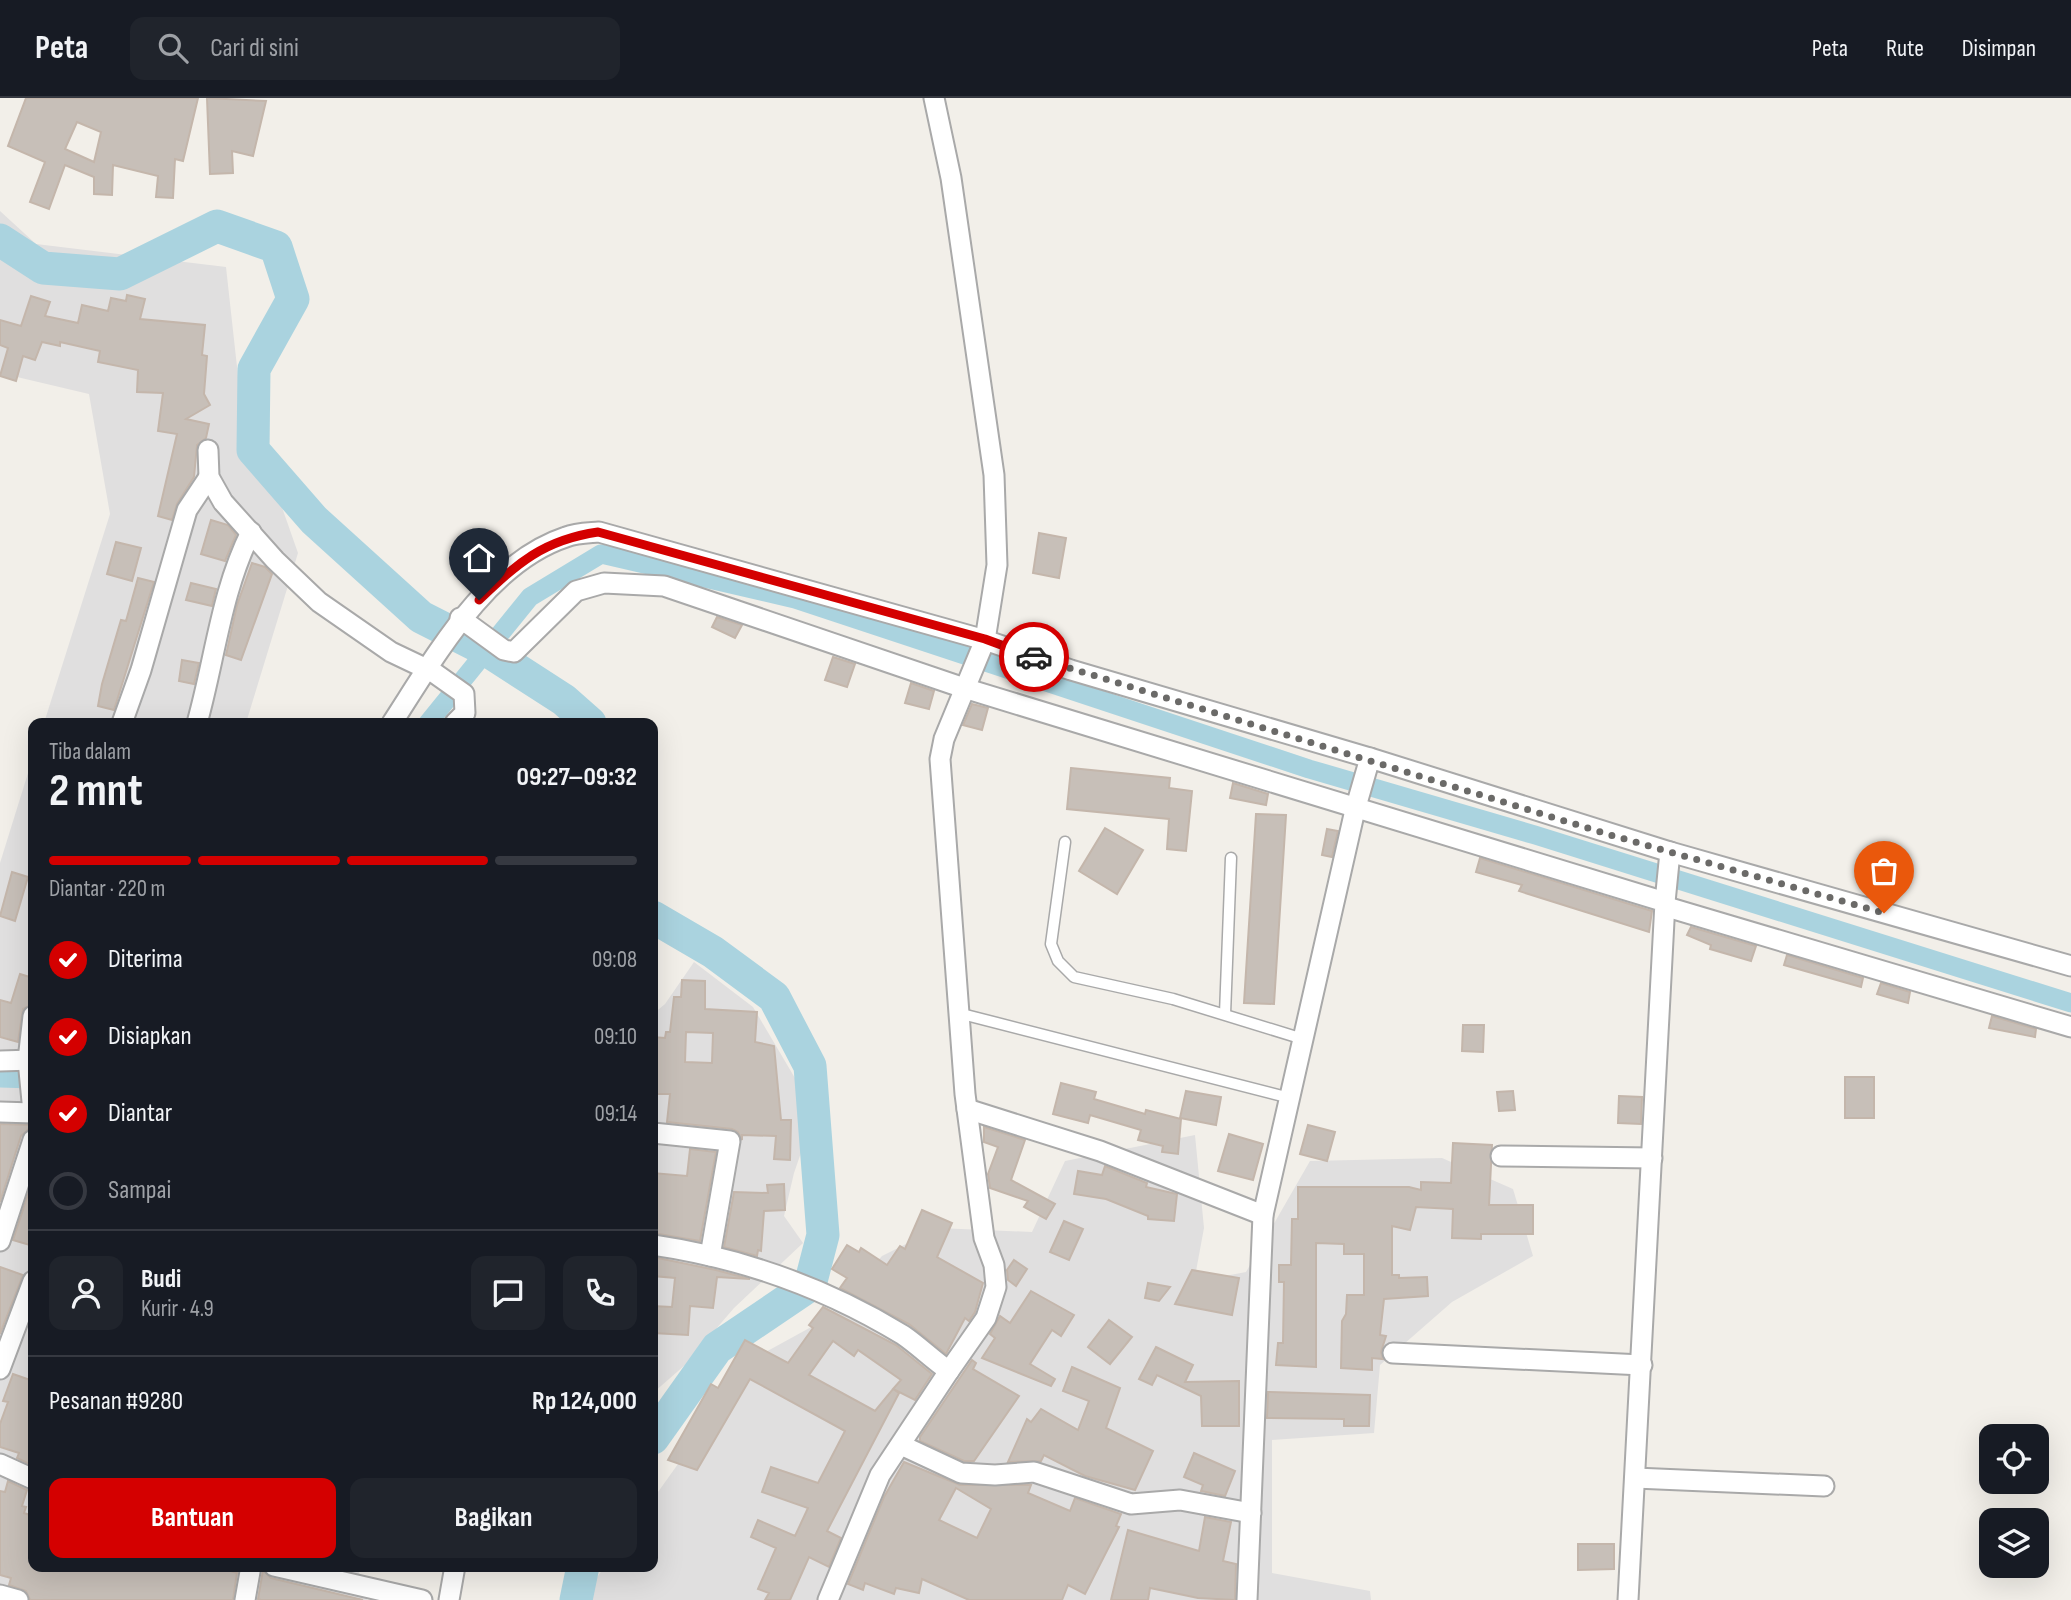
<!DOCTYPE html>
<html lang="id">
<head>
<meta charset="utf-8">
<style>
  :root { --surface:#171b24; --page:#20242c; --text:#f1f3f6; --muted:#9ea1a6; --line:#363941; --accent:#d40000 }
  body { margin:0; font-family:"Sofia Sans Condensed",sans-serif; background:var(--page); color:var(--text); height:100vh; display:flex; flex-direction:column; font-size:26px; white-space:nowrap }
  * { box-sizing:border-box; margin:0 }
  p { font-size:23px; color:var(--muted) }
  .icon { flex:none; width:38px; height:38px; fill:none; stroke:currentColor; stroke-width:2; stroke-linecap:round; stroke-linejoin:round }
  .map { position:relative; flex:1; overflow:hidden }
  .details { position:absolute; left:28px; top:620px; width:630px; height:854px; display:flex; flex-direction:column; background:var(--surface); border-radius:14px; box-shadow:0 7px 28px #0002 }
  .details>* { flex:none }
  .controls { position:absolute; left:1979px; top:1326px; display:grid; gap:14px }
  .controls a { display:grid; place-items:center; width:70px; height:70px; border-radius:14px; background:var(--surface); box-shadow:0 7px 28px #0002; font-size:35px }
  .pin { position:absolute; display:grid; place-items:center; width:60px; height:60px; color:#fff; margin:-72px -30px; border-radius:50% 50% 50% 0; rotate:-45deg; box-shadow:0 0 7px #0007 }
  .pin .icon { rotate:45deg }
  .courier { position:absolute; display:grid; place-items:center; width:70px; height:70px; margin:-35px; border:5px solid #d40000; border-radius:50%; background:#fff; color:#222; box-shadow:0 2px 9px #0007 }
  .overview em { font-style:normal; font-weight:700 }
  .overview div { display:flex; flex-direction:column-reverse }
  .overview { display:flex; align-items:center; justify-content:space-between; height:119px; padding:0 21px }
  h1 { font-size:46px; font-weight:700; line-height:52px }
  .bar { display:grid; grid-template-columns:repeat(4,1fr); gap:10px 7px; align-content:center; height:84px; padding:0 21px }
  .bar i { height:9px; border-radius:5px; background:var(--line) }
  .bar .active { background:var(--accent) }
  .bar p { grid-column:span 4 }
  .line { display:flex; align-items:center; gap:18px; padding:0 21px; border-top:2px solid var(--line) }
  .line div { flex:1 }
  .round { display:grid; place-items:center; flex:none; width:74px; height:74px; border-radius:14px; background:var(--page) }
  ol { padding:0 21px; list-style:none }
  li { display:flex; align-items:center; gap:21px; height:77px }
  li p { margin-inline-start:auto }
  li .icon { padding:7px; border-radius:50%; background:var(--accent); color:#fff; stroke-width:4 }
  li:last-child { color:var(--muted) }
  li i { width:38px; height:38px; border:4px solid var(--line); border-radius:50% }
  .action { display:flex; gap:14px; margin-top:auto; padding:14px 21px }
  .action a { flex:1; height:80px; border-radius:14px; background:var(--accent); color:#fff; font-size:28px; font-weight:700; line-height:80px; text-align:center }
  .action a+a { background:var(--page); color:var(--text) }
  header { display:flex; align-items:center; gap:42px; box-sizing:border-box; height:98px; padding:0 35px; background:var(--surface); border-bottom:2px solid var(--line) }
  header strong { font-size:33px }
  nav { display:flex; gap:38px; margin-inline-start:auto; font-size:24px }
  .search { width:490px; height:63px; background:var(--page); display:flex; align-items:center; gap:18px; box-sizing:border-box; padding:0 24px; border-radius:14px; color:var(--muted); font-size:26px }
  .map>svg:first-child { display:block }
  .residential { fill:#e0dfdf }
  .lines { fill:none; stroke-linecap:round; stroke-linejoin:round }
  .canal { stroke:#aad3df; stroke-width:19 }
  .river { stroke:#aad3df; stroke-width:33 }
  .building { fill:#c7bfb8; stroke:#c4b6ab; stroke-width:2; fill-rule:evenodd }
  .service-casing { stroke:#a9a9a9; stroke-width:13 }
  .minor-casing { stroke:#a9a9a9; stroke-width:23 }
  .service { stroke:#fff; stroke-width:10 }
  .minor { stroke:#fff; stroke-width:19 }
  .done { stroke:#6b6a68; stroke-width:7; stroke-dasharray:0 12.6 }
  .route { stroke:#d40000; stroke-width:9 }
</style>
</head>
<body>
<header>
<strong>Peta</strong>
<div class="search"><svg class="icon" aria-label="search" viewBox="0 0 24 24"><circle cx="10" cy="10" r="6"/><path d="M15 15l6 6"/></svg>Cari di sini</div>
<nav><a>Peta</a><a>Rute</a><a>Disimpan</a></nav>
</header>
<div class="map">
<svg width="2071" height="1502" viewBox="0 0 2071 1502">
  <rect width="100%" height="100%" fill="#f2efe9"/>
  <!-- residential -->
  <g class="residential">
    <polygon points="0,113 36,146 226,169 239,287 298,455 246,625 44,625 110,416 89,296 0,275"/>
    <polygon points="33,659 33,1468 357,1468 367,1502 0,1502 0,765"/>
    <polygon points="694,864 753,909 815,1014 794,1075 784,1118 803,1145 734,1210 685,1267 653,1295 653,916 665,906"/>
    <polygon points="1195,1037 1204,1130 1194,1184 1246,1174 1310,1063 1442,1060 1513,1091 1533,1158 1452,1204 1380,1267 1374,1335 1272,1342 1272,1475 1370,1493 1371,1502 581,1502 605,1468 653,1468 653,1401 753,1261 824,1222 882,1158 938,1130 1032,1134 1065,1063"/>
  </g>
  <g class="lines">
    <!-- canal -->
    <g class="canal">
      <polyline points="428,625 530,499 601,456 795,501 1309,671 1535,737 2071,905"/>
      <polyline points="0,980 33,981"/>
    </g>
    <!-- river -->
    <g class="river">
      <polyline points="0,142 43,170 120,176 217,128 276,149 293,201 254,271 253,352 314,422 421,519 488,553 564,602 590,625"/>
      <polyline points="653,819 713,854 774,899 810,968 823,1137 810,1187 717,1250 653,1340"/>
      <polyline points="576,1502 583,1468"/>
    </g>
  </g>
  <!-- building -->
  <g class="building">
    <path d="M26,0H198L183,63L175,61L173,100L156,99L158,78L113,67L112,97L94,96V79L65,67L49,111L30,104L45,64L8,48ZM77,24L101,34L94,64L65,51Z"/>
    <polygon points="207,0 266,3 253,58 232,53 233,75 210,76"/>
    <polygon points="127,197 145,201 140,221 205,227 202,257 207,258 204,296 210,307 186,321 209,326 206,340 197,347 194,379 177,406 172,422 158,418 177,336 158,333 163,295 137,294 138,272 98,264 100,253 60,244 60,248 42,244 35,262 23,258 16,283 0,278 8,250 0,247 0,222 21,228 31,198 50,204 45,218 78,225 82,207 108,213 111,200 126,203"/>
    <polygon points="211,422 228,427 236,437 225,463 201,456"/>
    <polygon points="1039,435 1066,440 1059,480 1033,475"/>
    <polygon points="116,444 141,450 132,483 107,476"/>
    <polygon points="252,465 265,469 272,476 241,562 226,557 237,507"/>
    <polygon points="138,480 154,484 114,612 98,608 102,586 121,522 126,523"/>
    <polygon points="191,485 216,491 212,508 186,502"/>
    <polygon points="717,519 742,527 735,540 712,529"/>
    <polygon points="833,559 855,566 847,589 825,582"/>
    <polygon points="182,562 199,565 194,586 179,583"/>
    <polygon points="911,585 934,593 929,611 905,605"/>
    <polygon points="972,606 988,610 982,632 963,627"/>
    <polygon points="1071,670 1170,680 1169,690 1192,693 1186,753 1167,751 1169,721 1067,711"/>
    <polygon points="1233,685 1268,696 1266,707 1230,700"/>
    <polygon points="1256,716 1286,717 1274,906 1244,905"/>
    <polygon points="1105,730 1143,752 1117,796 1079,773"/>
    <polygon points="1327,731 1338,733 1332,759 1322,757"/>
    <polygon points="1480,760 1652,813 1649,834 1519,793 1522,787 1476,774"/>
    <polygon points="12,774 28,779 15,823 0,818"/>
    <polygon points="1691,829 1756,848 1751,863 1710,851 1711,847 1687,837"/>
    <polygon points="1787,857 1863,880 1861,889 1784,867"/>
    <polygon points="20,876 33,880 33,906 23,911 18,944 0,939 0,902 11,905"/>
    <path d="M682,882L705,883V911L757,914L755,944L774,948L781,1022H791L790,1062L774,1061L776,1038L742,1037V1042L738,1034L732,1031L667,1024L670,996H653V939L665,940L666,934H670L674,899H681ZM686,934L713,935L712,965L685,964Z"/>
    <polygon points="1881,885 1910,894 1908,905 1877,896"/>
    <polygon points="1992,918 2036,931 2035,939 1989,930"/>
    <polygon points="1463,927 1484,927 1483,954 1462,953"/>
    <rect x="1845" y="979" width="29" height="41"/>
    <polygon points="1061,985 1096,994 1094,1001 1145,1016 1146,1012 1181,1021 1178,1056 1162,1054 1163,1048 1138,1042 1141,1032 1090,1017 1088,1025 1053,1016"/>
    <polygon points="1186,993 1221,999 1216,1027 1180,1020"/>
    <polygon points="1513,993 1515,1012 1499,1013 1497,994"/>
    <polygon points="1619,998 1642,999 1641,1026 1618,1025"/>
    <polygon points="0,1026 33,1027 21,1038 0,1104"/>
    <polygon points="1308,1027 1335,1034 1327,1063 1300,1056"/>
    <polygon points="984,1029 1025,1042 1011,1082 1055,1106 1046,1121 1024,1109 1028,1103 990,1090 988,1076 998,1049 984,1044"/>
    <polygon points="1229,1036 1263,1046 1253,1082 1218,1073"/>
    <polygon points="1453,1045 1492,1047 1489,1107 1533,1107 1533,1136 1481,1136 1481,1141 1452,1140 1453,1111 1416,1109 1410,1132 1392,1128 1392,1177 1399,1177 1399,1180 1427,1179 1428,1198 1384,1201 1380,1237 1386,1238 1381,1254 1383,1261 1372,1260 1372,1272 1341,1270 1342,1223 1346,1216 1347,1197 1364,1197 1364,1156 1344,1156 1344,1146 1316,1145 1316,1269 1276,1267 1278,1245 1283,1245 1284,1184 1279,1184 1279,1167 1291,1167 1292,1121 1298,1121 1298,1089 1409,1089 1421,1092 1421,1084 1451,1085"/>
    <polygon points="690,1051 716,1054 700,1143 653,1135 653,1075 687,1078"/>
    <polygon points="1105,1068 1147,1085 1146,1089 1177,1096 1174,1123 1148,1121 1148,1118 1106,1101 1074,1096 1078,1073 1102,1077"/>
    <polygon points="33,1081 33,1148 13,1142"/>
    <polygon points="784,1086 785,1112 764,1113 761,1153 758,1152 757,1158 724,1149 734,1094 768,1095 767,1087"/>
    <polygon points="922,1112 952,1125 937,1159 983,1185 975,1214 969,1223 965,1220 946,1256 909,1226 840,1190 847,1180 832,1171 847,1147 859,1154 861,1150 887,1167 900,1148 905,1151"/>
    <polygon points="1064,1123 1083,1131 1069,1162 1050,1154"/>
    <polygon points="653,1159 716,1172 750,1181 717,1179 713,1210 690,1208 688,1237 653,1235 653,1208 672,1209 675,1180 653,1178"/>
    <polygon points="1014,1162 1027,1171 1016,1188 1008,1182 1007,1172"/>
    <polygon points="0,1169 23,1177 0,1236"/>
    <polygon points="1192,1172 1239,1180 1232,1217 1175,1206"/>
    <polygon points="1148,1185 1170,1189 1159,1203 1145,1200"/>
    <polygon points="1031,1193 1074,1217 1061,1238 1052,1232 1030,1266 1055,1281 1051,1288 982,1260 995,1240 990,1236 1000,1218 1010,1225"/>
    <polygon points="823,1209 896,1247 932,1276 915,1302 893,1291 901,1282 858,1252 854,1258 833,1243 809,1277 875,1313 893,1291 899,1295 827,1433 841,1440 829,1469 809,1459 790,1502 765,1502 769,1495 758,1491 776,1450 751,1439 758,1422 795,1438 808,1410 762,1394 771,1369 818,1385 845,1333 750,1281 697,1372 668,1362 711,1286 718,1290 745,1242 788,1265 813,1230 809,1227"/>
    <polygon points="1109,1222 1132,1239 1110,1266 1088,1249"/>
    <polygon points="1156,1249 1193,1267 1185,1284 1239,1283 1239,1328 1202,1328 1201,1298 1157,1277 1152,1287 1139,1281"/>
    <polygon points="972,1262 976,1265 973,1271 1019,1298 974,1363 964,1363 920,1343 920,1339"/>
    <polygon points="1072,1269 1120,1290 1106,1330 1153,1353 1135,1392 1085,1378 1044,1357 1041,1363 1008,1364 1027,1321 1031,1324 1041,1311 1078,1332 1089,1303 1063,1293"/>
    <polygon points="13,1276 33,1283 33,1368 17,1360 19,1355 0,1349 0,1326 8,1304 3,1303"/>
    <polygon points="1268,1294 1370,1297 1369,1328 1344,1328 1344,1321 1267,1320"/>
    <polygon points="1194,1355 1235,1373 1225,1398 1201,1393 1203,1387 1184,1379"/>
    <path d="M904,1364L960,1387H1031L1028,1395L1070,1413L1075,1400L1121,1416L1116,1428L1119,1429L1085,1496L1068,1487L1062,1502H969L922,1481L919,1495L896,1490L894,1496L865,1485L863,1492L848,1486L884,1399ZM956,1390L991,1411L977,1440L939,1422Z"/>
    <polygon points="8,1383 27,1392 22,1408 26,1409 24,1415 33,1418 33,1468 214,1468 237,1475 233,1502 30,1502 26,1493 9,1487 11,1480 0,1477 0,1393 5,1394"/>
    <polygon points="1205,1419 1231,1424 1223,1463 1236,1466 1235,1502 1198,1500 1150,1490 1148,1502 1111,1502 1128,1432 1199,1453"/>
    <polygon points="1578,1446 1614,1446 1614,1471 1578,1472"/>
    <polygon points="263,1472 271,1480 363,1502 261,1502 258,1501"/>
  </g>
  <g class="lines">
    <!-- service casing -->
    <g class="service-casing">
      <g id="service">
        <polyline points="1065,744 1051,846 1058,863 1074,879 1173,901 1303,941"/>
        <polyline points="958,915 1290,1000"/>
        <polyline points="1225,916 1231,760"/>
      </g>
    </g>
    <!-- minor casing -->
    <g class="minor-casing">
      <g id="minor">
        <polyline points="934,0 951,80 994,377 997,467 985,542 944,641 940,661 965,996 984,1140 994,1167 996,1189 986,1220 949,1273"/>
        <polyline points="208,352 209,379 223,404 275,462 319,504 391,554 433,574 464,596 465,615 455,625"/>
        <polyline points="460,520 504,552 514,554 576,493 604,485 664,488 964,590 1665,804 1628,1502"/>
        <polyline points="122,625 141,572 187,412 209,379"/>
        <path d="M197,625C215,561 221,494 251,434"/>
        <path d="M392,625C435,559 487,465 566,439C576,435 588,435 599,434L985,542L1071,572L1370,660"/>
        <polyline points="1665,804 1670,754"/>
        <polyline points="1667,809 2071,929"/>
        <polyline points="33,918 28,962 33,1014"/>
        <polyline points="0,963 33,962"/>
        <polyline points="967,1011 1100,1053 1263,1117"/>
        <polyline points="0,1014 33,1015"/>
        <polyline points="653,1035 730,1043 710,1158"/>
        <polyline points="1501,1058 1652,1060"/>
        <polyline points="0,1143 33,1042"/>
        <path d="M653,1147C742,1160 826,1190 903,1237C919,1248 933,1262 949,1273L880,1377L828,1502"/>
        <polyline points="1393,1255 1642,1267"/>
        <polyline points="0,1271 33,1183"/>
        <polyline points="901,1347 961,1375 995,1377 1034,1374 1131,1406 1180,1402 1251,1415"/>
        <polyline points="0,1366 33,1381"/>
        <polyline points="1635,1380 1824,1388"/>
        <polyline points="274,1468 422,1502"/>
        <polyline points="0,1497 18,1502"/>
        <polyline points="245,1502 251,1468"/>
        <polyline points="449,1502 455,1468"/>
        <polyline points="1247,1502 1263,1117 1355,712 1370,660 1670,754 2071,868"/>
      </g>
    </g>
    <!-- service -->
    <use href="#service" class="service"/>
    <!-- minor -->
    <use href="#minor" class="minor"/>
  </g>
  <g class="lines">
    <!-- done -->
    <polyline class="done" points="1034,559 1607,736 1884,815"/>
    <!-- route -->
    <path class="route" d="M479,502C518,465 543,442 598,434L985,541L1034,559"/>
  </g>
</svg>
<div class="controls">
<a><svg class="icon" aria-label="locate" viewBox="0 0 24 24"><circle cx="12" cy="12" r="6"/><path d="M12 2v4M12 18v4M2 12h4M18 12h4"/></svg></a>
<a><svg class="icon" aria-label="layers" viewBox="0 0 24 24"><path d="M12 4l9 5-9 5-9-5zM3 14l9 5 9-5"/></svg></a>
</div>
<div class="pin" style="left:1884px;top:815px;background:#ea580c"><svg class="icon" aria-label="bag" viewBox="0 0 24 24"><path d="M5 8h14l-1 12H6zM9 8a3 3 0 0 1 6 0"/></svg></div>
<div class="pin" style="left:479px;top:502px;background:#1f2937"><svg class="icon" aria-label="home" viewBox="0 0 24 24"><path d="M3 11l9-7 9 7M6 9v11h12V9"/></svg></div>
<div class="courier" style="left:1034px;top:559px"><svg class="icon" aria-label="car" viewBox="0 0 24 24"><path d="M5 17H2v-5l4-1 3-4h7l3 4 3 1v5h-3M9 17h6M6 11h13"/><circle cx="7" cy="17" r="2"/><circle cx="17" cy="17" r="2"/></svg></div>
<section class="details">
<div class="overview"><div><h1>2 mnt</h1><p>Tiba dalam</p></div><em>09:27–09:32</em></div>
<div class="bar"><i class="active"></i><i class="active"></i><i class="active"></i><i></i><p>Diantar · 220 m</p></div>
<ol>
<li><svg class="icon" aria-label="check" viewBox="0 0 24 24"><path d="M5 12l5 5 9-10"/></svg>Diterima<p>09:08</p></li>
<li><svg class="icon" aria-label="check" viewBox="0 0 24 24"><path d="M5 12l5 5 9-10"/></svg>Disiapkan<p>09:10</p></li>
<li><svg class="icon" aria-label="check" viewBox="0 0 24 24"><path d="M5 12l5 5 9-10"/></svg>Diantar<p>09:14</p></li>
<li><i></i>Sampai</li>
</ol>
<div class="line" style="height:126px"><a class="round"><svg class="icon" aria-label="person" viewBox="0 0 24 24"><circle cx="12" cy="8" r="4"/><path d="M4 21q1-7 8-7t8 7"/></svg></a><div><b>Budi</b><p>Kurir · 4.9</p></div><a class="round"><svg class="icon" aria-label="chat" viewBox="0 0 24 24"><path d="M4 5h16v11H9l-5 4z"/></svg></a><a class="round"><svg class="icon" aria-label="phone" viewBox="0 0 24 24"><path d="M5 4h4l2 5-3 2q2 4 5 5l2-3 5 2v4C11 20 4 13 5 4z"/></svg></a></div>
<div class="line" style="height:91px"><div>Pesanan #9280</div><b>Rp 124,000</b></div>
<div class="action"><a>Bantuan</a><a>Bagikan</a></div>
</section>
</div>
</body>
</html>
